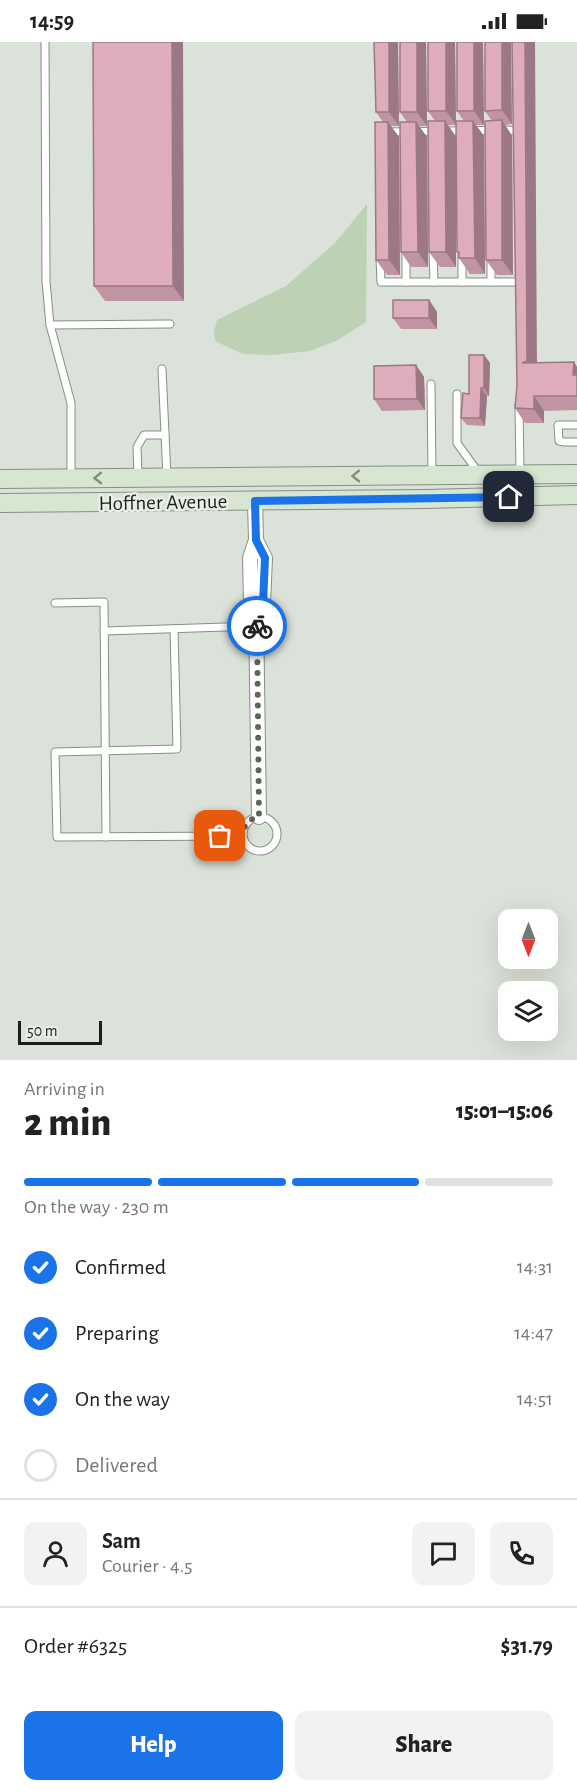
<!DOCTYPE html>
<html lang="en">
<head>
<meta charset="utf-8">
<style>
  :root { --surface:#fff; --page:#f2f2f2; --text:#222; --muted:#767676; --line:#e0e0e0; --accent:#1a73e8 }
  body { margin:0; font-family:"Alegreya Sans",sans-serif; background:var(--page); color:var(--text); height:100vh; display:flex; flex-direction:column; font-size:22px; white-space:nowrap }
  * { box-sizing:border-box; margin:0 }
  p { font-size:20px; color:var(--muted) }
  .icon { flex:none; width:33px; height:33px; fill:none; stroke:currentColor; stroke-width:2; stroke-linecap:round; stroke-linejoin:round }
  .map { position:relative; height:1018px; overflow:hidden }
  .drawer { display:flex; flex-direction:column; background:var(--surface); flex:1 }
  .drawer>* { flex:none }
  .needle { width:39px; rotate:180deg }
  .controls { position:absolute; left:498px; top:867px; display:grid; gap:12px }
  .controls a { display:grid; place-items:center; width:60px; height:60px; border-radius:12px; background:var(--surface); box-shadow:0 6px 24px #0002; font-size:30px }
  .scale { position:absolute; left:18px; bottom:15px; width:84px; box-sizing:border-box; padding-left:6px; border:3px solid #1d1f1c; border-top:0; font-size:16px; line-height:21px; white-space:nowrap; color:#1d1f1c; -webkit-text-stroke:4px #e8efe6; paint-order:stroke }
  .pin { position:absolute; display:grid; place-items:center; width:51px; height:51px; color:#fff; margin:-26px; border-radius:12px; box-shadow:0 3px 9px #0006 }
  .courier { position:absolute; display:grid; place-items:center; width:60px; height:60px; margin:-30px; border:4px solid #1a73e8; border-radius:50%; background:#fff; color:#222; box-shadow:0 2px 8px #0007 }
  .headline em { font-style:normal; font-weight:800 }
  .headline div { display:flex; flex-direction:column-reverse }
  .headline { display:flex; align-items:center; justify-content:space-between; height:102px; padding:0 24px }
  h1 { font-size:39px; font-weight:800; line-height:45px }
  .bar { display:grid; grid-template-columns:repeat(4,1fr); gap:9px 6px; align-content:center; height:72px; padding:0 24px }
  .bar i { height:8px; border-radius:4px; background:var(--line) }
  .bar .on { background:var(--accent) }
  .bar p { grid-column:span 4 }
  .line { display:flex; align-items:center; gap:15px; padding:0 24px; border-top:2px solid var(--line) }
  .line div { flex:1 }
  .round { display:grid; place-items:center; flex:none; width:63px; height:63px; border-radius:12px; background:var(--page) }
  ol { padding:0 24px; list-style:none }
  li { display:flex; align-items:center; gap:18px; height:66px }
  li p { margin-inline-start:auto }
  li .icon { padding:6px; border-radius:50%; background:var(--accent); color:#fff; stroke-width:4 }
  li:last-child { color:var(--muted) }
  li i { width:33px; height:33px; border:3px solid var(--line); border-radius:50% }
  .button { display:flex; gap:12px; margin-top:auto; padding:12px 24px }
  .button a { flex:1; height:69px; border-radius:12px; background:var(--accent); color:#fff; font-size:24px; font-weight:800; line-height:69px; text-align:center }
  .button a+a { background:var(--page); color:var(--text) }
  .status { display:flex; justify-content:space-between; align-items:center; height:42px; padding:0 30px; background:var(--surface); direction:ltr }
  .status svg { height:16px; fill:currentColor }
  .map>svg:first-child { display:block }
  .green { fill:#bdd1b5 }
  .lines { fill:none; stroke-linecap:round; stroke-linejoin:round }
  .lane-casing { stroke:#888e86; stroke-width:9 }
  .street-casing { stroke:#888e86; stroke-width:16 }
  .secondary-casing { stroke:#888e86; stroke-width:20 }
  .lane { stroke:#fff; stroke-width:7 }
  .street { stroke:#fff; stroke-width:14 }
  .secondary { stroke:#d6e6d0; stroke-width:18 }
  .wall { fill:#c094a2 }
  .shaded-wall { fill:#9c7884 }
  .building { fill:#dfacbc; stroke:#9c7884; stroke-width:1.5 }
  .oneway { stroke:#838c7f }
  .done { stroke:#60635e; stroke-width:6; stroke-dasharray:0 10.8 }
  .route { stroke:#1a73e8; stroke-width:8 }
  .labels { text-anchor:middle; stroke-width:5; stroke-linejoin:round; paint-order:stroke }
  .street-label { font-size:21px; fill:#1d1f1c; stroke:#e8efe6 }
</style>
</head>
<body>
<div class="status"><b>14:59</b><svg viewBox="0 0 49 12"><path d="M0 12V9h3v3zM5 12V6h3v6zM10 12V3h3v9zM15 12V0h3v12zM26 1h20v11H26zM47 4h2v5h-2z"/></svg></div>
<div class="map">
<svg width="577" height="1018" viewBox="0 0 577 1018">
  <rect width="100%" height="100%" fill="#dbe2d9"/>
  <!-- green -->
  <polygon class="green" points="367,162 366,280 338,298 310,309 271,313 243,312 215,299 214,290 217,278 286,244 335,201"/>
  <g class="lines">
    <!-- lane casing -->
    <g class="lane-casing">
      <g id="lane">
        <polyline points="45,0 46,239 50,283"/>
        <polyline points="388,90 518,88 518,85"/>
        <polyline points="433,209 434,240"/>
        <polyline points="406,210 406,240"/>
        <polyline points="462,213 462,240"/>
        <polyline points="380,216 381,240 491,240"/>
        <polyline points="491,216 491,240 518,240"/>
        <polyline points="162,327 167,435"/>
        <polyline points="431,342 432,433"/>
        <polyline points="457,352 457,401 478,430"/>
        <polyline points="519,363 520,432"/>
        <polyline points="577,383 558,383 559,399 564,400 577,400"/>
        <polyline points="71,434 71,361 50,283 170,282"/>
        <polyline points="138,434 137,405 144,393 165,393"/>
        <polyline points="55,561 104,560 106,795"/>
        <polyline points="174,587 177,707 55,710 57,795 243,794"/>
        <polyline points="104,589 256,584"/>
        <circle cx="260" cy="792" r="17"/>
      </g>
    </g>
    <!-- street casing -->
    <g class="street-casing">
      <g id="street">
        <polyline points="255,459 256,498 250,516 251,562 256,571 263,562 265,516 256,498"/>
        <polyline points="256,571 259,775"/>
      </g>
    </g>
    <!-- secondary casing -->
    <g class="secondary-casing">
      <g id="secondary">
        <polyline points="0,437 577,432"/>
        <polyline points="0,461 427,457 577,453"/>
      </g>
    </g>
    <!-- lane -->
    <use href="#lane" class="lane"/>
    <!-- street -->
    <use href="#street" class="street"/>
    <!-- secondary -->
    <use href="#secondary" class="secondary"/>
  </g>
  <!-- wall -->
  <g class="wall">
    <polygon points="93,0 184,259 105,259 94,244"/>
    <polygon points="374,0 398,0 399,84 391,84 399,95 400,233 387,233 376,218 383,80 376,70"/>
    <polygon points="400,0 426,0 427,84 419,84 427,95 428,225 411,225 401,210 407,80 400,70"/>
    <polygon points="428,0 455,0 456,83 448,83 456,95 456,225 440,225 429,210 435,79 428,69"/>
    <polygon points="457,0 483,0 484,83 476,83 484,94 485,232 470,232 459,216 459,214 457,210 464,79 457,69"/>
    <polygon points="485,0 512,82 505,83 512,94 513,233 497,233 486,218 492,79 485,69"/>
    <polygon points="512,0 537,321 574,320 577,325 577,368 544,369 544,381 525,381 515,366 517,344"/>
    <polygon points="429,258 437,270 437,287 401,287 393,276"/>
    <polygon points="484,313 490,321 489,354 487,354 485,384 467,383 461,376 469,352"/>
    <polygon points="416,323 424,335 425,368 382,369 374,357"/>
  </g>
  <!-- shaded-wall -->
  <g class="shaded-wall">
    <polygon points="172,0 183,0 184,259 173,244"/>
    <polygon points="389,0 398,0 399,84 389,70"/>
    <polygon points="417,0 426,0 427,84 417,70"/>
    <polygon points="446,0 455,0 456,83 446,69"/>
    <polygon points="474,0 483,0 484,83 474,69"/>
    <polygon points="502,0 511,0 512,82 502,68"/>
    <polygon points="525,0 535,0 537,333 527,319"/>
    <polygon points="502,78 512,94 513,233 502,218"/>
    <polygon points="445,79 456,95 456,225 446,210"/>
    <polygon points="473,79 484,94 485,232 475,216"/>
    <polygon points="388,80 399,95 400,233 389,218"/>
    <polygon points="416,80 427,95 428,225 418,210"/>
    <polygon points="429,258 437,270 437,287 429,276"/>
    <polygon points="484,313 490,321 489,354 484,346"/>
    <polygon points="574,320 577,325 577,338 573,333"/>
    <polygon points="416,323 424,335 425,368 417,357"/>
    <polygon points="481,346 487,354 485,384 480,376"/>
    <polygon points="534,354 544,369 544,381 534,367"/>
  </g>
  <!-- building -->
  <g class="building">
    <polygon points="93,0 172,0 173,244 94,244"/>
    <polygon points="374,0 389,0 389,70 376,70"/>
    <rect x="400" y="0" width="17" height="70"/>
    <rect x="428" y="0" width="18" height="69"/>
    <rect x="457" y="0" width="17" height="69"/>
    <polygon points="485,0 502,0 502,68 485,69"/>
    <polygon points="512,0 525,0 527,319 522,321 574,320 573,333 577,333 577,354 534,354 534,367 515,366 517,344"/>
    <polygon points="502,78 502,218 486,218 485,79"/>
    <polygon points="428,79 445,79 446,210 429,210"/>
    <polygon points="456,79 473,79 475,216 459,216 459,210 457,210"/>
    <polygon points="375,80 388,80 389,218 376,218"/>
    <polygon points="400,80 416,80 418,210 401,210"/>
    <rect x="393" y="258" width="36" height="18"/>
    <polygon points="469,313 484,313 484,346 481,346 480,376 461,376 463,351 469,352"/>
    <polygon points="416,323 417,357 374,357 374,324"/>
  </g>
  <!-- one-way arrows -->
  <defs><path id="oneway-chevron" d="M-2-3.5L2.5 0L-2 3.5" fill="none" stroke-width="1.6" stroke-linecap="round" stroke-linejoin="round" transform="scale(1.5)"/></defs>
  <g class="oneway">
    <use href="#oneway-chevron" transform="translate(356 434) rotate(179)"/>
    <use href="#oneway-chevron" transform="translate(98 436) rotate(179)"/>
  </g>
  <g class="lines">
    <!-- done -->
    <path class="done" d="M220,794H243C243,783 248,777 259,775L257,584"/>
    <!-- route -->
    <polyline class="route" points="257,584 256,572 263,562 265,516 256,498 255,459 509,455"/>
  </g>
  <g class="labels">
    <!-- street labels -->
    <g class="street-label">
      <text transform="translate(163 460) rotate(-1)" y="7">Hoffner Avenue</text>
    </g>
  </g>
</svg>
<div class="controls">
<a><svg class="needle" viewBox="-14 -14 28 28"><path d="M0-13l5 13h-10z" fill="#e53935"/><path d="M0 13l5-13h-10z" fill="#767676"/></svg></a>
<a><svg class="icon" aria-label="layers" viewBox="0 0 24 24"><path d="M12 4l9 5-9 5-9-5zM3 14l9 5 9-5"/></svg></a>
</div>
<div class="scale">50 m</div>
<div class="pin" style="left:220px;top:794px;background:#ea580c"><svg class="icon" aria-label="bag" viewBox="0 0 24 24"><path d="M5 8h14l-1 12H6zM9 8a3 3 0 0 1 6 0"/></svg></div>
<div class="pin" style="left:509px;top:455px;background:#1f2937"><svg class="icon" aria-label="home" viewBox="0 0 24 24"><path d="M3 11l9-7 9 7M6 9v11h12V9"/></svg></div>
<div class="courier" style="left:257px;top:584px"><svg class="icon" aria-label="bike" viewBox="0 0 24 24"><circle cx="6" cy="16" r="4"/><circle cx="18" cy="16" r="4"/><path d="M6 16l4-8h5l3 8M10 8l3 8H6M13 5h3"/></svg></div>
</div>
<section class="drawer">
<div class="headline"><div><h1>2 min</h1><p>Arriving in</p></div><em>15:01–15:06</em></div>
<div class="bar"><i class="on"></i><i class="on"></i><i class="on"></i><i></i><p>On the way · 230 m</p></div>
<ol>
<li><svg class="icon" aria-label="check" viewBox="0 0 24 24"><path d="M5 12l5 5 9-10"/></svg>Confirmed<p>14:31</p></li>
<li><svg class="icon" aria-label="check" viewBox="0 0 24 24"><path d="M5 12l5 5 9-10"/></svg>Preparing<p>14:47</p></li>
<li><svg class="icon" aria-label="check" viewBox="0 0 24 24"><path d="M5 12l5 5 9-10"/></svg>On the way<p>14:51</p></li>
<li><i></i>Delivered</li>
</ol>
<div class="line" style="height:108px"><a class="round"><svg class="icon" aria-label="person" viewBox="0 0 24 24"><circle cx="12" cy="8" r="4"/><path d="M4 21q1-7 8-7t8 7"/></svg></a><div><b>Sam</b><p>Courier · 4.5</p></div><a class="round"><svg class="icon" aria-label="chat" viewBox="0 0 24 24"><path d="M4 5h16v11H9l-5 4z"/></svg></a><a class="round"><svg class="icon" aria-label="phone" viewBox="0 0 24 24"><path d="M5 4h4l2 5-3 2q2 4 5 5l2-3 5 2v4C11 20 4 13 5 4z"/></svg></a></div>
<div class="line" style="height:78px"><div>Order #6325</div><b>$31.79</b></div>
<div class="button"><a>Help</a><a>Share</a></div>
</section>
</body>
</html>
